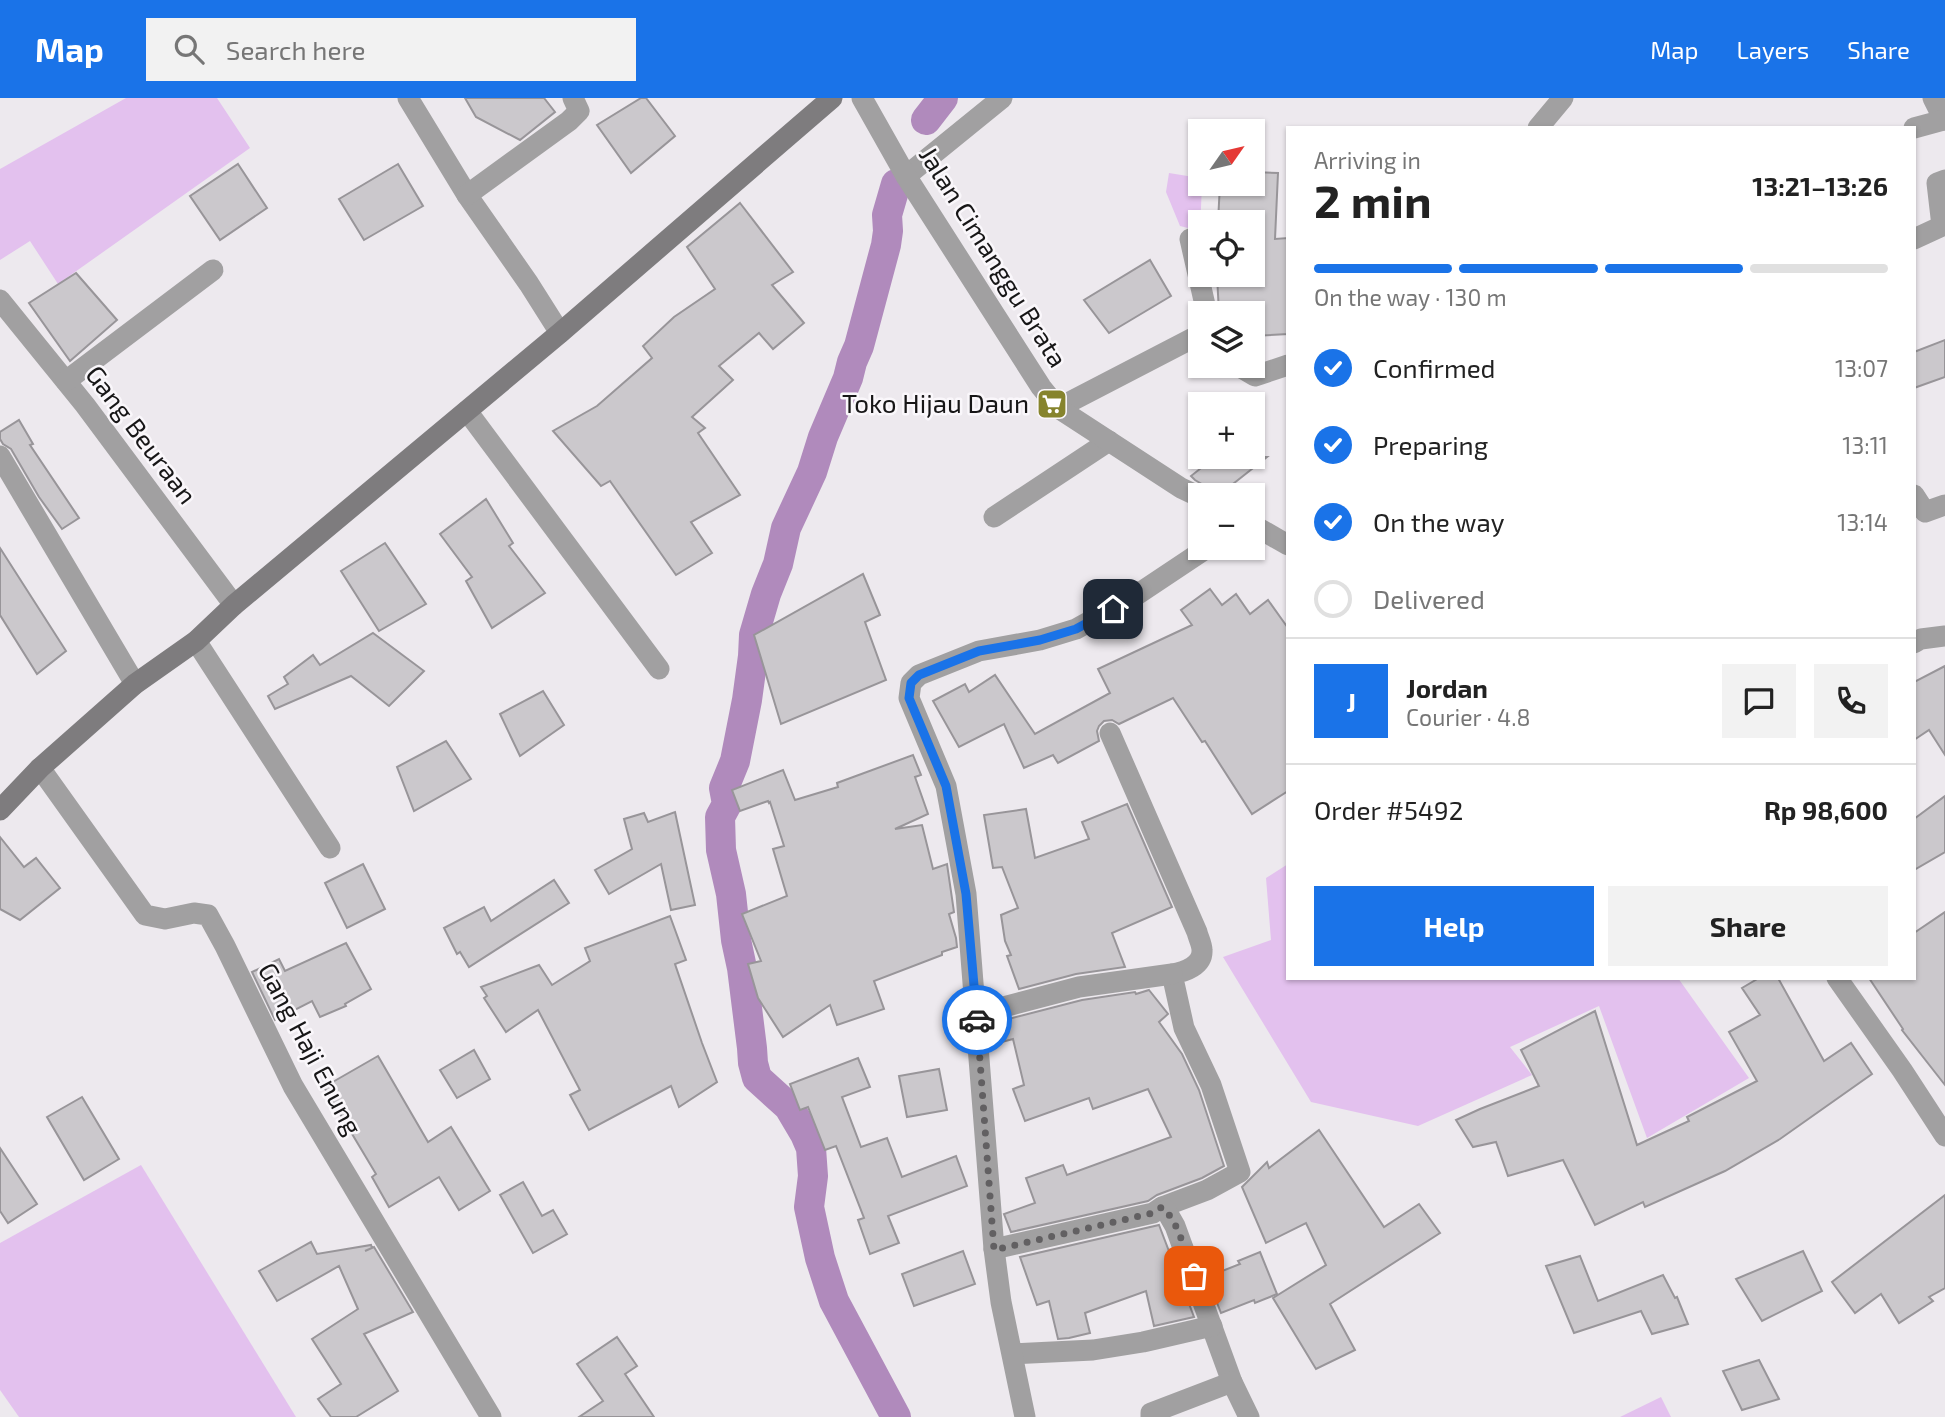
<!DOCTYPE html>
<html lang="en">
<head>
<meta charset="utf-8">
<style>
  :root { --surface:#fff; --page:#f2f2f2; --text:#222; --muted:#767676; --line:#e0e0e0; --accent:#1a73e8 }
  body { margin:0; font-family:"Exo 2",sans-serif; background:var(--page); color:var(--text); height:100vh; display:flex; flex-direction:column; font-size:26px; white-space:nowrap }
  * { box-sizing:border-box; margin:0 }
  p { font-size:23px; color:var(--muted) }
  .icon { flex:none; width:38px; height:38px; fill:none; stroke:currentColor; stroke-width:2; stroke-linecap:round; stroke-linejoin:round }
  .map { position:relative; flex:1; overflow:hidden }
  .details { position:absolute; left:1286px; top:28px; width:630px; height:854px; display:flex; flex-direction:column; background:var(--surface); border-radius:0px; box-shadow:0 2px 5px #0004 }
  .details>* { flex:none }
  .needle { width:46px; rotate:56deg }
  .controls { position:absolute; left:1188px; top:21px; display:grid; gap:14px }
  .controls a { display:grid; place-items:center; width:77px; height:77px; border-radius:0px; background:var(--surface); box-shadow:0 2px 5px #0004; font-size:35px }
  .pin { position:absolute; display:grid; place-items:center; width:60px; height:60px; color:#fff; margin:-30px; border-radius:14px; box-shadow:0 4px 10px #0006 }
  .courier { position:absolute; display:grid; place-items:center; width:70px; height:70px; margin:-35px; border:5px solid #1a73e8; border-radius:50%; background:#fff; color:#222; box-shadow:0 2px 9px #0007 }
  .summary em { font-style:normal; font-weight:700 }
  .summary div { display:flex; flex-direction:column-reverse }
  .summary { display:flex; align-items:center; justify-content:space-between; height:119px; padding:0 28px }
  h1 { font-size:46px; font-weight:700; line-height:52px }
  .bar { display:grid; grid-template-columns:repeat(4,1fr); gap:10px 7px; align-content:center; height:84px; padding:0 28px }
  .bar i { height:9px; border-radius:5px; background:var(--line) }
  .bar .current { background:var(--accent) }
  .bar p { grid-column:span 4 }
  .line { display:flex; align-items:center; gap:18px; padding:0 28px; border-top:2px solid var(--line) }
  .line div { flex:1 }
  .round { display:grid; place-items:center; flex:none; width:74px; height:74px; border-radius:0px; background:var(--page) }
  ol { padding:0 28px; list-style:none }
  li { display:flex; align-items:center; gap:21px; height:77px }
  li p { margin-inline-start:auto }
  li .icon { padding:7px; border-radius:50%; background:var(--accent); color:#fff; stroke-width:4 }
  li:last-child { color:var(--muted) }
  li i { width:38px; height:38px; border:4px solid var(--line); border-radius:50% }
  .primary-button { display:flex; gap:14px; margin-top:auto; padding:14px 28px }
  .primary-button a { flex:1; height:80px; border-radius:0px; background:var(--accent); color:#fff; font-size:28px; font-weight:700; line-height:80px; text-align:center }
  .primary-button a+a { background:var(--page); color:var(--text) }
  header { display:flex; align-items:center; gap:42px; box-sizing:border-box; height:98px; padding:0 35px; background:var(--accent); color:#fff }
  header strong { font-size:33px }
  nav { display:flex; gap:38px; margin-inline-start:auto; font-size:24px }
  .search { width:490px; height:63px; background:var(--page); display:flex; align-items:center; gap:18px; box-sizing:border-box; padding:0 24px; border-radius:0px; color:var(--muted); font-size:26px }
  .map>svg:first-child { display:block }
  .green { fill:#e3c1ee }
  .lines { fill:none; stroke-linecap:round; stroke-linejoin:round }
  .canal { stroke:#b08abc; stroke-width:30 }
  .building { fill:#cbc8cc; stroke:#989599; stroke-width:2 }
  .minor { stroke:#a1a0a1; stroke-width:21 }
  .tertiary { stroke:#a1a0a1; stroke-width:21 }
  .secondary { stroke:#7e7c7e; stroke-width:21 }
  .done { stroke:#626062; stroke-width:7; stroke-dasharray:0 12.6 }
  .route { stroke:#1a73e8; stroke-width:9 }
  .labels { text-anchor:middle; stroke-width:5; stroke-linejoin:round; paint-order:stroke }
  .street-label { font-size:26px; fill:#171617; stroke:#faf7fb }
  .poi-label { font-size:26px; fill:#171617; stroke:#faf7fb; text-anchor:end }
</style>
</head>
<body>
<header>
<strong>Map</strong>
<div class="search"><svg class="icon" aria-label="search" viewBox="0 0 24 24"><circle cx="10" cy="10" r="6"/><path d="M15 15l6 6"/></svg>Search here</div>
<nav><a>Map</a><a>Layers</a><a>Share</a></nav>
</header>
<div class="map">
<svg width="1945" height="1319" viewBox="0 0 1945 1319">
  <rect width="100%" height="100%" fill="#ede9ee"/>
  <!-- green -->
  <g class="green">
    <polygon points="126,0 217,0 250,50 58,186 30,143 0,162 0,71"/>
    <polygon points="1169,75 1200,80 1200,86 1202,86 1200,133 1180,128 1166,94"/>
    <polygon points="1288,766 1288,880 1678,880 1749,980 1647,1040 1599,908 1510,949 1532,977 1418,1028 1311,1004 1223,859 1271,842 1266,780"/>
    <polygon points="141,1067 296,1319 19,1319 0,1292 0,1145"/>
    <polygon points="1661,1299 1671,1319 1620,1319"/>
  </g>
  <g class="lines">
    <!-- canal -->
    <g class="canal">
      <polyline points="926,22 943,0"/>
      <polyline points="896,1319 834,1203 820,1160 809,1109 813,1078 811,1050 805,1036 789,1009 757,980 753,965 752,950 742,870 736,842 731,796 721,752 720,719 727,706 724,690 735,663 747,602 753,558 754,537 766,496 778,466 786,430 812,374 823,339 848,280 852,264 859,248 886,147 888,133 887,117 896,86"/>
    </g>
  </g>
  <!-- building -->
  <g class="building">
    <polygon points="465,0 544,0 555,14 520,42 476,19"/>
    <polygon points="641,0 646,0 675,38 631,75 597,27"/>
    <polygon points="238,66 267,110 220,142 190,98"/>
    <polygon points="398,66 423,108 364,142 339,101"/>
    <polygon points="1253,74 1278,75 1275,141 1288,140 1288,236 1253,238 1253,215 1219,215 1217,177 1253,177 1253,124 1218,124 1220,86 1253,86"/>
    <polygon points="740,105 793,174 772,187 804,225 773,251 759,235 719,268 733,282 692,319 705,330 698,335 740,397 691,424 712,455 676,477 610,383 601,388 553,333 597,308 652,260 643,248 674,219 715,191 687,149"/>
    <polygon points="1150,162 1171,198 1109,235 1084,202"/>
    <polygon points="76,175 117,222 70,263 29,205"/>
    <polygon points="1945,242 1945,279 1914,290 1914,254"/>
    <polygon points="19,322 33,346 30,347 79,420 62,431 39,399 11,351 3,346 0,341 0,334"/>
    <polygon points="1215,359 1267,359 1219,397 1213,397 1210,391 1195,382 1191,378"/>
    <polygon points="486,401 513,445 509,448 545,495 492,530 466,483 472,479 440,436"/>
    <polygon points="385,445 426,506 379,533 341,473"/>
    <polygon points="0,450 66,553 37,576 0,517"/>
    <polygon points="863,476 880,517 865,524 886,582 781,626 754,537"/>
    <polygon points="1210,491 1222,507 1236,496 1250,516 1268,502 1288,530 1288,693 1252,716 1205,643 1202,644 1173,600 1119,626 1112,622 1104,623 1099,628 1097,633 1099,643 1058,665 1053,657 1024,670 1004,626 959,649 933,603 965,586 969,594 995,577 1035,636 1110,595 1098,571 1192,527 1181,512"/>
    <polygon points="373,535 424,573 389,608 351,578 275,611 268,598 288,586 284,579 313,557 320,567"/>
    <polygon points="1945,568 1945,657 1929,632 1914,642 1914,584"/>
    <polygon points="543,593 564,627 520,658 500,616"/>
    <polygon points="446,643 471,681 414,713 397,669"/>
    <polygon points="913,657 921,677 915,679 928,716 895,731 922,727 933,771 947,766 954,814 949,816 956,840 957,849 942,854 942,857 874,883 884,911 837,927 830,907 783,939 758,900 748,866 761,863 742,816 787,798 773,751 784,748 770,704 769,705 768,703 740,713 732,692 783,672 795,702 838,689 837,685"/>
    <polygon points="1945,698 1945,754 1914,772 1914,721"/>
    <polygon points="1127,706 1172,809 1112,835 1125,869 1076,876 1019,891 1007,858 1011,857 1005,843 1001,817 1018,810 1002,769 993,770 984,717 1026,711 1035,760 1089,741 1082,724"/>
    <polygon points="675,714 695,807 671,812 661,766 609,796 595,772 632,751 624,721 644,715 648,724"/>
    <polygon points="0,739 24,769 36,760 60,790 20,822 0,811"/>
    <polygon points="363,766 385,811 347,830 325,785"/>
    <polygon points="554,782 569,805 469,869 460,854 457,856 444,830 484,809 491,823"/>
    <polygon points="1945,814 1945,987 1902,932 1903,931 1869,880 1914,880 1914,835"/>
    <polygon points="670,818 686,862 675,866 702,945 717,984 679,1009 671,988 589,1032 570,997 580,992 538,912 506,934 484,900 487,898 481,889 539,867 552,887 590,863 585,850"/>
    <polygon points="346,845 371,891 345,906 346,908 320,919 312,903 275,922 252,874 279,861 285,873"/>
    <polygon points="1759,880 1778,880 1824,963 1851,945 1872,976 1780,1041 1725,1073 1645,1109 1643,1104 1595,1127 1563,1062 1508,1078 1496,1044 1473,1049 1456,1022 1480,1011 1539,988 1521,952 1595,913 1637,1047 1689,1023 1687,1019 1757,983 1729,934 1760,917 1742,890"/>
    <polygon points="1149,892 1168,916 1159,924 1182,956 1199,992 1224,1068 1202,1080 1157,1097 1148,1103 1011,1134 1004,1116 1035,1105 1026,1080 1063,1067 1067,1077 1171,1039 1148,991 1093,1011 1089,1000 1025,1023 1013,991 1024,987 1013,941 998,945 993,925 1082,902 1135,894 1136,896"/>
    <polygon points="474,952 490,981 457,1000 440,972"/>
    <polygon points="378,958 428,1044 451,1029 490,1093 459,1112 439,1079 389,1109 372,1079 376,1076 324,989"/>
    <polygon points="858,960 870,989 842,999 861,1049 887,1040 902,1079 956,1058 967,1088 888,1118 899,1145 870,1156 858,1122 864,1120 836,1048 825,1052 808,1009 800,1012 790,986"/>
    <polygon points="939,971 947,1012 907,1019 899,978"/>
    <polygon points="82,999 119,1061 84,1082 47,1019"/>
    <polygon points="1319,1032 1384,1129 1419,1106 1440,1135 1330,1206 1355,1252 1316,1271 1273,1200 1326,1167 1306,1125 1266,1145 1242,1089 1267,1064 1269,1070"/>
    <polygon points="0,1050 37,1106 8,1125 0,1113"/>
    <polygon points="523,1084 542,1118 553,1112 567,1136 533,1155 500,1097"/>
    <polygon points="1945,1097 1945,1190 1929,1199 1933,1203 1899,1225 1881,1196 1855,1215 1832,1184"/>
    <polygon points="1159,1127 1194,1219 1154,1228 1146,1193 1085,1215 1090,1235 1069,1240 1058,1241 1049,1203 1037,1207 1020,1159"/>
    <polygon points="311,1144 317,1156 371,1147 372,1150 365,1153 374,1149 413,1214 364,1236 398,1293 356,1319 331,1319 318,1301 341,1286 312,1241 358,1211 339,1168 277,1203 259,1173"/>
    <polygon points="963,1153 975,1186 914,1208 902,1176"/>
    <polygon points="1803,1153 1822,1193 1762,1223 1736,1181"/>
    <polygon points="1260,1154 1277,1196 1255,1205 1254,1202 1221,1215 1207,1179 1240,1166 1238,1163"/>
    <polygon points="1580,1158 1598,1203 1663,1177 1675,1200 1677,1199 1688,1226 1652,1236 1641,1213 1574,1235 1546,1168"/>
    <polygon points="617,1239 637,1268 625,1276 654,1319 579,1319 603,1303 577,1266"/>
    <polygon points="1759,1262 1779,1301 1742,1312 1723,1273"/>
  </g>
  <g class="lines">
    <!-- minor -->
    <g class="minor">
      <polyline points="408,0 467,97 529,186 560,235"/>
      <polyline points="1933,0 1944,22 1945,21"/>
      <polyline points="1538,30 1563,0"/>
      <polyline points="1914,30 1944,22"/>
      <polyline points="906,78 1002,0"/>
      <polyline points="467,97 569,23 579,13 573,0"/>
      <polyline points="1190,141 1205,207 1202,215"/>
      <polyline points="1914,141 1942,128 1937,85 1945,82"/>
      <polyline points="0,202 85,307 234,507"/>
      <polyline points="1238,268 1255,278 1288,267"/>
      <polyline points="66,283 213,172"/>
      <polyline points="1058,310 1193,240"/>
      <polyline points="467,313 659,571"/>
      <polyline points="0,358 135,586"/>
      <polyline points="1914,397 1925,414 1945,407"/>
      <polyline points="994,419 1109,343"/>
      <polyline points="196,543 330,750"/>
      <polyline points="1914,545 1921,541 1945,538"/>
      <path d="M1110,635L1197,834C1198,839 1202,846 1202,852C1203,868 1184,874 1172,876L1184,930L1211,987L1240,1074L1207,1092L1162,1109"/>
      <polyline points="40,670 145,817 165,821 194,815 208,817 225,848 293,988 491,1319"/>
      <polyline points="977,916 1079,889 1172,876"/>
      <polyline points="994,1151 1153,1115 1162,1109 1167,1114 1175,1128 1232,1284"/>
      <polyline points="1013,1256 1093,1252 1143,1244 1212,1228"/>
      <polyline points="1025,1319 1001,1204 994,1151 966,796 946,688 909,600 911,585 919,577 979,553 1040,542 1076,531 1132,500 1207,450"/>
      <polyline points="1151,1319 1151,1315 1232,1284 1249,1319"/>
    </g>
    <!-- tertiary -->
    <g class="tertiary">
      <polyline points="862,0 906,78 1041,289 1058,310 1181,390 1200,399"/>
      <polyline points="1253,427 1288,447"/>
      <polyline points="1837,880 1902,972 1945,1038"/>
    </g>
    <!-- secondary -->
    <polyline class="secondary" points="0,712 40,670 135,586 196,543 234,507 560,235 832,0"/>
  </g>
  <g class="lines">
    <!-- done -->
    <path class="done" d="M977,922L994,1152L1153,1115L1162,1109C1180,1125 1185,1156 1194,1178"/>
    <!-- route -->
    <polyline class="route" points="977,922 966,796 946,688 909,600 911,585 919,577 979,553 1040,542 1076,531 1113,511"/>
  </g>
  <!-- icons -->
  <defs>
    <g id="supermarket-square" transform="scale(1.575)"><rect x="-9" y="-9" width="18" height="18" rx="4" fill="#86842d" stroke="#faf7fb"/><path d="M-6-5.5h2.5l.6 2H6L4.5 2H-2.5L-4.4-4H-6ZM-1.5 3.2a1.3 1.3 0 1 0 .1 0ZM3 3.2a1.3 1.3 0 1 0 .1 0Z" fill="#fff"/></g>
  </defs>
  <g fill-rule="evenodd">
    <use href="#supermarket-square" x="1052" y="306"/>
  </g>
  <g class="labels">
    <!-- street labels -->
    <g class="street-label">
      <text transform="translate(993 159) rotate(58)" y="9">Jalan Cimanggu Brata</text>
      <text transform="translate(141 337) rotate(53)" y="9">Gang Beuraan</text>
      <text transform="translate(310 951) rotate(62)" y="9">Gang Haji Enung</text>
    </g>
    <!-- poi labels -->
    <g class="poi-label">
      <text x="1029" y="315">Toko Hijau Daun</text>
    </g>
  </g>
</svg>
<div class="controls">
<a><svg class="needle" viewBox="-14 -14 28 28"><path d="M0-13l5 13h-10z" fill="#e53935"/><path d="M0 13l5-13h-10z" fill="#767676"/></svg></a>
<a><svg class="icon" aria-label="locate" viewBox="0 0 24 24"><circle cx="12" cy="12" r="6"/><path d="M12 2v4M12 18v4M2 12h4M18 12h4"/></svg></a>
<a><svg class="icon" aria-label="layers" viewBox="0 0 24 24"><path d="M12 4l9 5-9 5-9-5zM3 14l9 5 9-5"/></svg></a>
<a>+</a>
<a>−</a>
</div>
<div class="pin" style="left:1194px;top:1178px;background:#ea580c"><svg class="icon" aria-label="bag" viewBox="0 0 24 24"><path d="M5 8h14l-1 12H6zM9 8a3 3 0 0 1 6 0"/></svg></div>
<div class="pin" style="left:1113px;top:511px;background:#1f2937"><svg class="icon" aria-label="home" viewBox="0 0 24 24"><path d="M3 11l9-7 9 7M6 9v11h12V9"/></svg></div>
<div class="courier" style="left:977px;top:922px"><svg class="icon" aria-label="car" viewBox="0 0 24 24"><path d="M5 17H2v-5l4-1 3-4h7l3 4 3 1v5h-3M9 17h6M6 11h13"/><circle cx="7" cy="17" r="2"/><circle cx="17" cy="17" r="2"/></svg></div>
<section class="details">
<div class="summary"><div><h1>2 min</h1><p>Arriving in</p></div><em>13:21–13:26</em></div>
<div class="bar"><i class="current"></i><i class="current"></i><i class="current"></i><i></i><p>On the way · 130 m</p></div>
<ol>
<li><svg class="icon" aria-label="check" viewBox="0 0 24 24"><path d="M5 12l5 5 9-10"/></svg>Confirmed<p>13:07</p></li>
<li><svg class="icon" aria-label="check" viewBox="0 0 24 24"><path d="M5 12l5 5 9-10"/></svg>Preparing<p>13:11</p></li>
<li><svg class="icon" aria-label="check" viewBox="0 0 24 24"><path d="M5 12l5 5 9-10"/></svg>On the way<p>13:14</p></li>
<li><i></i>Delivered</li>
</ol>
<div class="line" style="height:126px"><b class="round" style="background:var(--accent);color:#fff">J</b><div><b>Jordan</b><p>Courier · 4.8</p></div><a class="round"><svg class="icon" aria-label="chat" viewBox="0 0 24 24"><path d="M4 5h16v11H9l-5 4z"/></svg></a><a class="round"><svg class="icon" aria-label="phone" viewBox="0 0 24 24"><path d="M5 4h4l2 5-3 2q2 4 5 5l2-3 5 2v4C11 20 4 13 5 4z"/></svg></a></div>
<div class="line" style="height:91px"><div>Order #5492</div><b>Rp 98,600</b></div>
<div class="primary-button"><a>Help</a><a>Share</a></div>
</section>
</div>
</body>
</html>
